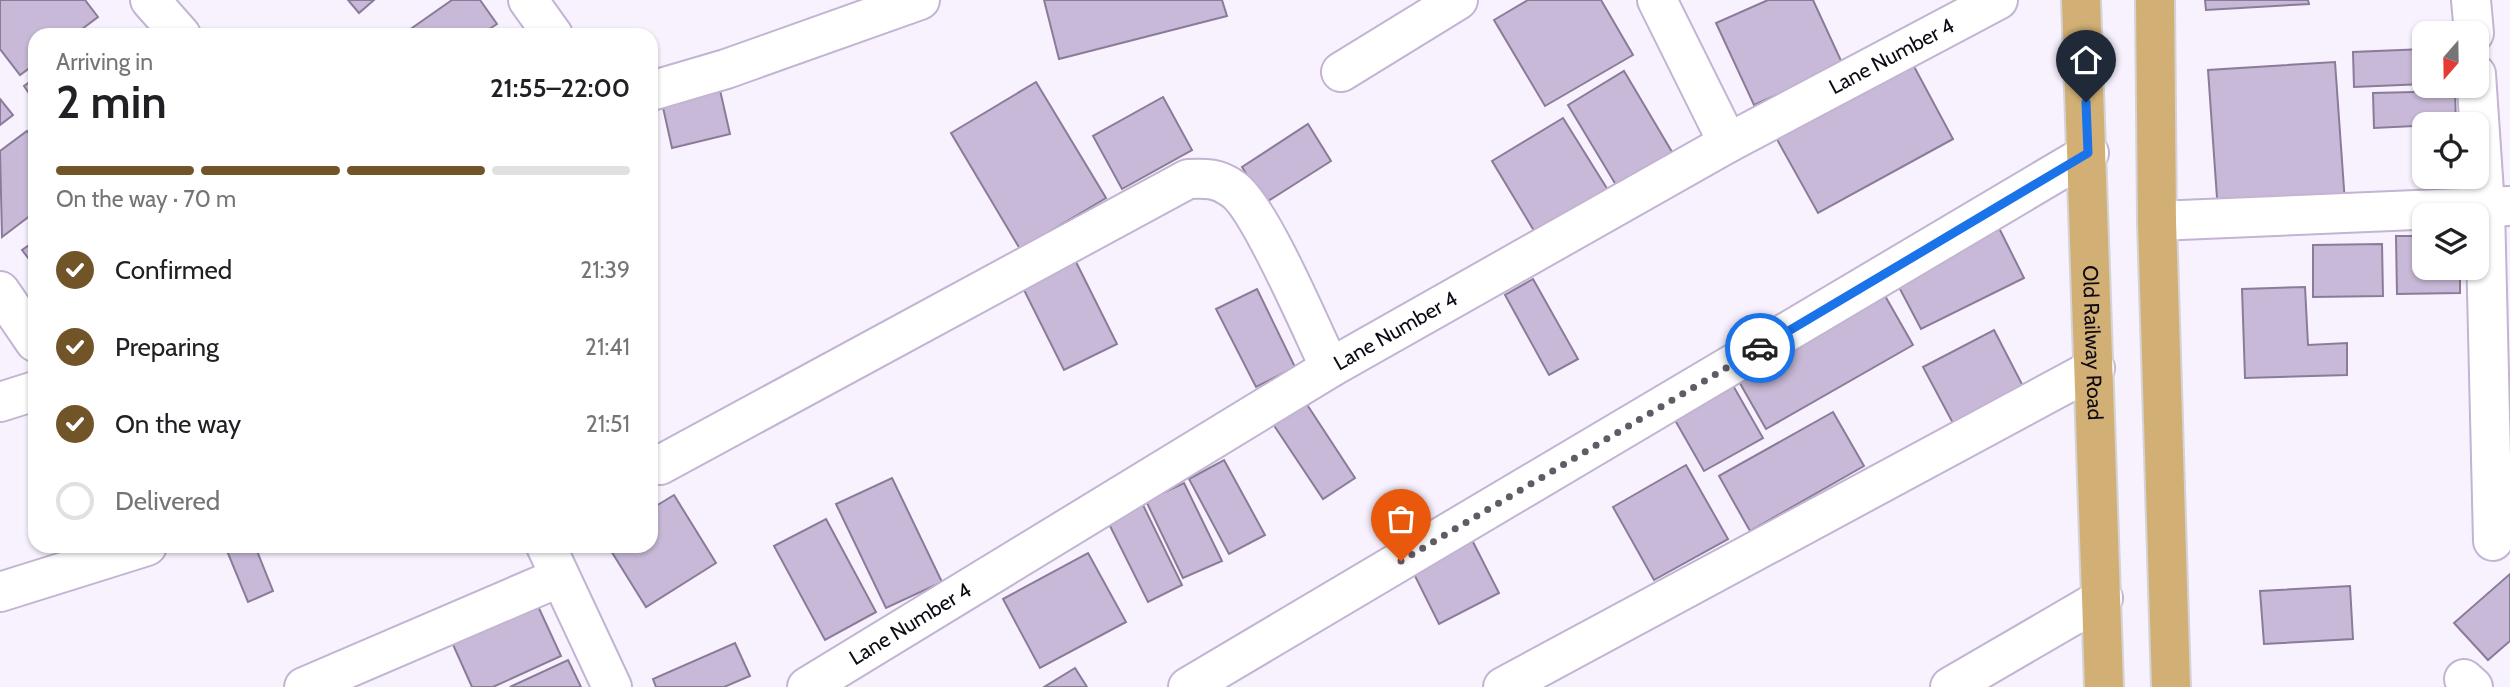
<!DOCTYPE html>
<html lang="en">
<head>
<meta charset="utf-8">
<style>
  :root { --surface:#fff; --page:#f6f6f6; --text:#202124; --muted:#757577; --line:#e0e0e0; --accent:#725429 }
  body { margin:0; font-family:Cabin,sans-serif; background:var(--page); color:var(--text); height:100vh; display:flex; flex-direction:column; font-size:26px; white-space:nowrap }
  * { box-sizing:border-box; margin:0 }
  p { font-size:23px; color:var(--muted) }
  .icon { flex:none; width:38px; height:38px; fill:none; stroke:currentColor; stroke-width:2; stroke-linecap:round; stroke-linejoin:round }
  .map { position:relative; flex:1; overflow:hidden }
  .sheet { position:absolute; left:28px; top:28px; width:630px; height:525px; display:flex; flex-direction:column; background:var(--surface); border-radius:21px; box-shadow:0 2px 5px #0004 }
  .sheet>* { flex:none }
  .needle { width:46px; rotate:200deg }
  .buttons { position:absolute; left:2412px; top:21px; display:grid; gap:14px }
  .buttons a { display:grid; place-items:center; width:77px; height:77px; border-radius:14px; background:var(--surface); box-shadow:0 2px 5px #0004; font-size:35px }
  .pin { position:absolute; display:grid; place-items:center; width:60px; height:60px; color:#fff; margin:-72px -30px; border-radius:50% 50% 50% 0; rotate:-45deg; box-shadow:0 0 7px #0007 }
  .pin .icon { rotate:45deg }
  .courier { position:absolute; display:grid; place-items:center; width:70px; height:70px; margin:-35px; border:5px solid #1a73e8; border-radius:50%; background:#fff; color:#222; box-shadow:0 2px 9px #0007 }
  .headline em { font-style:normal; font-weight:600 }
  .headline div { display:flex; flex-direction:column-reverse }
  .headline { display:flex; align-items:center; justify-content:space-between; height:119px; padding:0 28px }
  h1 { font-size:46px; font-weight:600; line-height:52px }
  .bar { display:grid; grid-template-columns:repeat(4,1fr); gap:10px 7px; align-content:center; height:84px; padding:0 28px }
  .bar i { height:9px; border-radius:5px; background:var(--line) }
  .bar .active { background:var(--accent) }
  .bar p { grid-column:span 4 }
  ol { padding:0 28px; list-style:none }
  li { display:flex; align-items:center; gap:21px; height:77px }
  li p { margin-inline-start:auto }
  li .icon { padding:7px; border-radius:50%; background:var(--accent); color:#fff; stroke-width:4 }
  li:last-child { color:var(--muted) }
  li i { width:38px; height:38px; border:4px solid var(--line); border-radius:50% }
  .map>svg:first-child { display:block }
  .building { fill:#c7b9d7; stroke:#8a7c99; stroke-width:2 }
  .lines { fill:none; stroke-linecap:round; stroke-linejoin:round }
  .minor-casing { stroke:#c2b4d2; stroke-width:42 }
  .major-casing { stroke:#d4d3d5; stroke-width:42 }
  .minor { stroke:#fff; stroke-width:38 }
  .major { stroke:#d2b075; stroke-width:38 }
  .done { stroke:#615b66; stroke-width:7; stroke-dasharray:0 12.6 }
  .route { stroke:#1a73e8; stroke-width:9 }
  .labels { text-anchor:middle; stroke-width:7; stroke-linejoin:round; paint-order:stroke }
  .street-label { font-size:21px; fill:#0f0a14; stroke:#fff }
</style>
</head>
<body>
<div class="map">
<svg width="2510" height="687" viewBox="0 0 2510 687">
  <rect width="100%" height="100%" fill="#f8f2fe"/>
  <!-- building -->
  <g class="building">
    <polygon points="0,0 85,0 98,17 74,35 35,35 35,64 20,75 0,49"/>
    <polygon points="348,0 374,0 359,13"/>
    <polygon points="452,0 480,0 497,24 480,35 402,35"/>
    <polygon points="1044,0 1222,0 1227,16 1059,59"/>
    <polygon points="1528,0 1601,0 1633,55 1545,106 1494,20"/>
    <polygon points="1768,0 1813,0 1843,65 1754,105 1716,23"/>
    <polygon points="2205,0 2308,0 2309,4 2206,10"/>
    <polygon points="2424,49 2424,84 2354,87 2353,52"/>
    <polygon points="1910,59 1953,139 1818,213 1774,134"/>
    <polygon points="2335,62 2345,203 2218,212 2208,70"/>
    <polygon points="1624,71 1675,157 1619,190 1568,105"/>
    <polygon points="35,78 35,102 24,86"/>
    <polygon points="1036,82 1106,198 1020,249 951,133"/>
    <polygon points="720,90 730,134 672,148 662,103"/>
    <polygon points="2455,91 2456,124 2374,128 2373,93"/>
    <polygon points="1163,97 1192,150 1122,189 1093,136"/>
    <polygon points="0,99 13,115 0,125"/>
    <polygon points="1563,118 1611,195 1539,239 1492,161"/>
    <polygon points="1308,124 1331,161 1265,203 1242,167"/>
    <polygon points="27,131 35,142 35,212 2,237 0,151"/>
    <polygon points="1995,220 2024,278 1921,329 1891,272"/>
    <polygon points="2396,236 2424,236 2424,268 2460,268 2460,293 2397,294"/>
    <polygon points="35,241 35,267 22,250"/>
    <polygon points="2382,244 2383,296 2313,297 2313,245"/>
    <polygon points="1075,260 1117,344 1064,370 1022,286"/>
    <polygon points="1533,279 1578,359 1549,375 1505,295"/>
    <polygon points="1880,287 1913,345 1766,429 1733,371"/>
    <polygon points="2305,287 2308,345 2347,343 2347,375 2245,378 2242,289"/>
    <polygon points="1257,289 1295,367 1256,387 1216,309"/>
    <polygon points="1994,330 2025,390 1955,427 1923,367"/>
    <polygon points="1731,382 1763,438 1704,471 1672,415"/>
    <polygon points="1304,400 1355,478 1323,499 1271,421"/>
    <polygon points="1833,412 1864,466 1750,531 1719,476"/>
    <polygon points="1224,460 1265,535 1229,554 1189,479"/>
    <polygon points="1686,465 1728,539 1654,580 1613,507"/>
    <polygon points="892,478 942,582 886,608 836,504"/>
    <polygon points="1184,483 1222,561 1183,578 1146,501"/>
    <polygon points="674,495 716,563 646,607 608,546 651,546 651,509"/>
    <polygon points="1142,503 1182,585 1148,602 1107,520"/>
    <polygon points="826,519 876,612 825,640 774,546"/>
    <polygon points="1472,540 1499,593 1439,624 1412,570"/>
    <polygon points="225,546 255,546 273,591 248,602"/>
    <polygon points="1088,553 1126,622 1040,668 1003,599"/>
    <polygon points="2510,574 2510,641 2488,660 2454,623"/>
    <polygon points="2350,586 2353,639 2264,644 2260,591"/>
    <polygon points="531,591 561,656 493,687 472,687 446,629"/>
    <polygon points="735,643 750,676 724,687 656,687 653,679"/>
    <polygon points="568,660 581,687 510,687"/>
    <polygon points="1075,668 1087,687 1044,687"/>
  </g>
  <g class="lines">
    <!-- minor casing -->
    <g class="minor-casing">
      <g id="minor">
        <polyline points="150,0 181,35"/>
        <polyline points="528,0 553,35"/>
        <polyline points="1657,0 1728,143"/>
        <polyline points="2471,0 2474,33"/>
        <polyline points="1341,72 1458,0"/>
        <polyline points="2476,74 2485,207 2493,541"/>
        <polyline points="651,91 726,69 920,0"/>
        <polyline points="2157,221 2510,206"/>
        <polyline points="0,291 35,342"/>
        <polyline points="0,402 35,391"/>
        <path d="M660,465L1188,179C1206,178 1218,178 1233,189C1260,207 1313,333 1330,368"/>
        <polyline points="546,546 612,687"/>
        <polyline points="0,592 147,546"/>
        <polyline points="2464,679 2473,687"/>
        <polyline points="304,687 558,578"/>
        <path id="s1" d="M807,687L1330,368L1728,143L1998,0"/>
        <polyline points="1188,687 2089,153"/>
        <polyline points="1503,687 2095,368"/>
        <polyline points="1950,687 2103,598"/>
      </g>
    </g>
    <!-- major casing -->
    <g class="major-casing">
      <g id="major">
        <path id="s2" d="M2081,0L2104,687"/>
        <polyline points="2155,0 2157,221 2171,687"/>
      </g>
    </g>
    <!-- minor -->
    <use href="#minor" class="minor"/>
    <!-- major -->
    <use href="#major" class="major"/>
  </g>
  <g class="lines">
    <!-- done -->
    <polyline class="done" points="1401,561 1760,348"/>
    <!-- route -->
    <polyline class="route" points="1760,348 2088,153 2086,102"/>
  </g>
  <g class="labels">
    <!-- street labels -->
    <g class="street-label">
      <text dy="7" stroke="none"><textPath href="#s1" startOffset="1255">Lane Number 4</textPath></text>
      <text dy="7" stroke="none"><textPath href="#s1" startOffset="688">Lane Number 4</textPath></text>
      <text dy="7" stroke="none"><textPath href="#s2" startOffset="343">Old Railway Road</textPath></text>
      <text dy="7" stroke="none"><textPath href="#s1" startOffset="121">Lane Number 4</textPath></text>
    </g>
  </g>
</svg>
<div class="buttons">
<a><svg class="needle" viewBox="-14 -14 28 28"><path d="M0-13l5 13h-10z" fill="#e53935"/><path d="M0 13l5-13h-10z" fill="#757577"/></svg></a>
<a><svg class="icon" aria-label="locate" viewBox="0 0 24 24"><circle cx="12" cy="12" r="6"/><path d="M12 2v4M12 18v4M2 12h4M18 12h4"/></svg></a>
<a><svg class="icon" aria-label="layers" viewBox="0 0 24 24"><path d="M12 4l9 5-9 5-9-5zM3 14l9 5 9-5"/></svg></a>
</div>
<div class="pin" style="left:1401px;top:561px;background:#ea580c"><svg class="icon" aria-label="bag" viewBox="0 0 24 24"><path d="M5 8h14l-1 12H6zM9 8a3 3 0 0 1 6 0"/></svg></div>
<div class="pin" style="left:2086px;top:102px;background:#1f2937"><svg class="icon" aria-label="home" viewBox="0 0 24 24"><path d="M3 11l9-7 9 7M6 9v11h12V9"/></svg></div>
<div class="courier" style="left:1760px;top:348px"><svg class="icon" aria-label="car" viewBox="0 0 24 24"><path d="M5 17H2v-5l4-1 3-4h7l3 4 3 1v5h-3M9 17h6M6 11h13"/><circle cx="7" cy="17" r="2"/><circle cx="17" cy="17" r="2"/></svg></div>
<section class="sheet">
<div class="headline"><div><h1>2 min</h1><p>Arriving in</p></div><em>21:55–22:00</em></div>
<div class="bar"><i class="active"></i><i class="active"></i><i class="active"></i><i></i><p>On the way · 70 m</p></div>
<ol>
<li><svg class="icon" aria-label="check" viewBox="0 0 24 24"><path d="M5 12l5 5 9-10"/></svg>Confirmed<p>21:39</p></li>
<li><svg class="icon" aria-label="check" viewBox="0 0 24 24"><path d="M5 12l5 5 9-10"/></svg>Preparing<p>21:41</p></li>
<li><svg class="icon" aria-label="check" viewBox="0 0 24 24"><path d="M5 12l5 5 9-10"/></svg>On the way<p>21:51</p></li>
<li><i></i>Delivered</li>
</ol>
</section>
</div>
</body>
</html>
